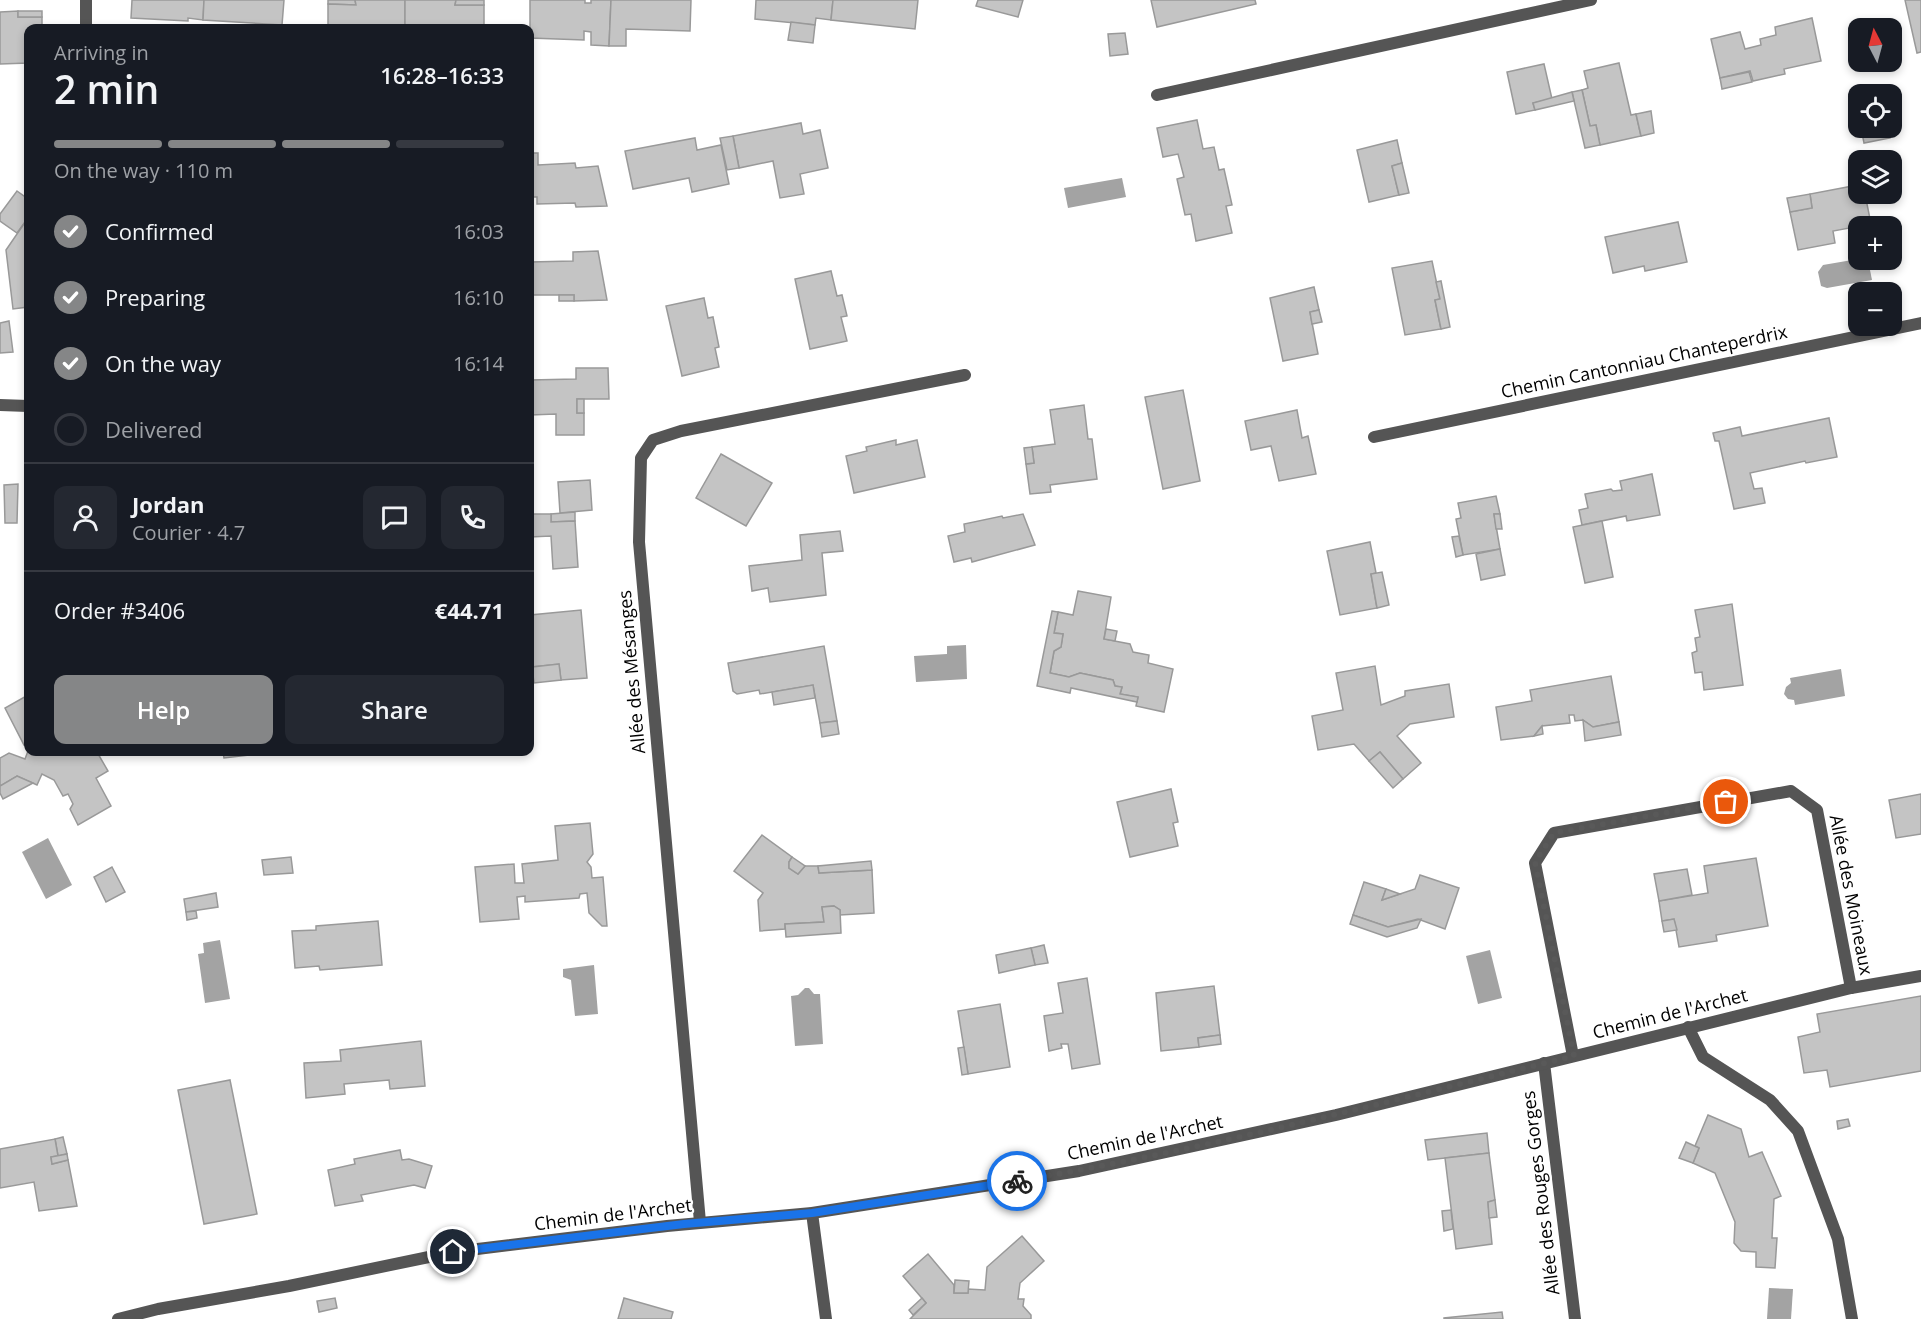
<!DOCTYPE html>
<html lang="en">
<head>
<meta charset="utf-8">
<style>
  :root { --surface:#171b24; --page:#242831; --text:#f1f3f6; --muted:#9ea1a6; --line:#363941; --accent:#858687 }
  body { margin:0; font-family:"Open Sans",sans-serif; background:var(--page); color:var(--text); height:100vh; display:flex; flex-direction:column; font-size:22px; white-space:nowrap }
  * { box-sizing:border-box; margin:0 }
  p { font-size:20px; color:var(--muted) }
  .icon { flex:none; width:33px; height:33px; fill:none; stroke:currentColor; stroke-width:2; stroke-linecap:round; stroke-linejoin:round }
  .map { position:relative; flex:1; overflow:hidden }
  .details { position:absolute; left:24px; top:24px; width:510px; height:732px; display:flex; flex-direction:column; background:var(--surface); border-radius:12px; box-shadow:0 3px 9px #0003 }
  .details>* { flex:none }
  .needle { width:39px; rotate:354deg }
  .fabs { position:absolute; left:1848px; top:18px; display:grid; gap:12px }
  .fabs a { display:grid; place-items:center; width:54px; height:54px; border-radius:12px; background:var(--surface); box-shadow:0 3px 9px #0003; font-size:30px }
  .pin { position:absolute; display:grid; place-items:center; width:51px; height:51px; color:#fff; margin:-26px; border:3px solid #fff; border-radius:50%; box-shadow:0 2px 6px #0007 }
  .courier { position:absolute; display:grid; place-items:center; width:60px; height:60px; margin:-30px; border:4px solid #1a73e8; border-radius:50%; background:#fff; color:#222; box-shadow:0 2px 8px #0007 }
  .summary em { font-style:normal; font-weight:600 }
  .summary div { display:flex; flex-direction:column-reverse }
  .summary { display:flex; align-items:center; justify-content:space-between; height:102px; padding:0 30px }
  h1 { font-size:39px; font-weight:600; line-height:45px }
  .bar { display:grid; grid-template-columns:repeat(4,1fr); gap:9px 6px; align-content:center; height:72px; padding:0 30px }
  .bar i { height:8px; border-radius:4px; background:var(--line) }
  .bar .active { background:var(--accent) }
  .bar p { grid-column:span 4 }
  .line { display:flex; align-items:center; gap:15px; padding:0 30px; border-top:2px solid var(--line) }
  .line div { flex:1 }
  .round { display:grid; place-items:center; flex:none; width:63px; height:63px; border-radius:12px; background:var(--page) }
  ol { padding:0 30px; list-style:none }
  li { display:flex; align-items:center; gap:18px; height:66px }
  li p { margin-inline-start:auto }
  li .icon { padding:6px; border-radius:50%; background:var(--accent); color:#fff; stroke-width:4 }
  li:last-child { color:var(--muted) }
  li i { width:33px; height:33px; border:3px solid var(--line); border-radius:50% }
  .cta { display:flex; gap:12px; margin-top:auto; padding:12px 30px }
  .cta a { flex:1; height:69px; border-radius:12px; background:var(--accent); color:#fff; font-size:24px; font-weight:600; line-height:69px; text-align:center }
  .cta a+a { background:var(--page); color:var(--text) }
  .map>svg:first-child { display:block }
  .water { fill:#a3a3a3 }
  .building { fill:#c4c4c4; stroke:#999; stroke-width:1.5 }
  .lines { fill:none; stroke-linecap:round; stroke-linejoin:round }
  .lane { stroke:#555; stroke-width:12 }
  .street { stroke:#555; stroke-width:12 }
  .done { stroke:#595959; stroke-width:6; stroke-dasharray:0 10.8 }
  .route { stroke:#1a73e8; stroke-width:8 }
  .labels { text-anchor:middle; stroke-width:4.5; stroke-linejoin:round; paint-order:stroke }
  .street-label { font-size:18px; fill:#000; stroke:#fff }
</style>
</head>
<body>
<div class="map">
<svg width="1921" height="1319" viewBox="0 0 1921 1319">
  <rect width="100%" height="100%" fill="#fff"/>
  <!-- water -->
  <g class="water">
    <polygon points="1122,178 1126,197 1068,208 1064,188"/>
    <polygon points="1858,259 1868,260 1872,280 1827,288 1821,286 1818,272 1823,265"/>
    <polygon points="966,645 967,679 916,682 914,656 947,654 947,646"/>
    <polygon points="1841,669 1845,696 1795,705 1794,700 1788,699 1784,694 1786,687 1791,683 1790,678"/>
    <polygon points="48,838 72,885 46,899 22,852"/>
    <polygon points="220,940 230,999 205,1003 198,954 204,953 203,943"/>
    <polygon points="1490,950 1502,998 1478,1004 1466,956"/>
    <polygon points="594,965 598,1014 575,1016 571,980 563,977 563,969"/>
    <polygon points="805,988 809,988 814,994 820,994 823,1044 795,1046 791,996 798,995"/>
    <polygon points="1769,1288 1793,1289 1791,1319 1767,1319"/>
  </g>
  <!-- building -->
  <g class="building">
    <polygon points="132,0 204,0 203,20 188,18 188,21 131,18"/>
    <polygon points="204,0 284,0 282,25 203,20"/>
    <polygon points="328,0 355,0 356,5 328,4"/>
    <polygon points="355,0 405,0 405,28 328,28 328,4 356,5"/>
    <polygon points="405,0 456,0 455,5 484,5 484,28 405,28"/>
    <polygon points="456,0 484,0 484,5 455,5"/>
    <polygon points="530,0 585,0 585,3 591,3 591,0 611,0 609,46 591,45 591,32 584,31 584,40 530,38"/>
    <polygon points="611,0 691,0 690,31 626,29 626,46 609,46"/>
    <polygon points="756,0 833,0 831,20 816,18 815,25 755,19"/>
    <polygon points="833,0 918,0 915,29 831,20"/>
    <polygon points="978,0 1023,0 1018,17 976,6"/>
    <polygon points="1151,0 1255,0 1256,4 1157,27"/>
    <polygon points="1905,0 1921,0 1921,52 1917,53"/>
    <polygon points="18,11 18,17 42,17 42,28 28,28 28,63 0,64 0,12"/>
    <rect x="18" y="11" width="24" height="6"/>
    <polygon points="1812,18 1821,61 1784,69 1785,74 1753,81 1750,71 1720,78 1711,39 1740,32 1745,49 1761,45 1760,39 1776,35 1775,27"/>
    <polygon points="791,22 815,25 813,43 788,40"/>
    <polygon points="1125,33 1128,54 1110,56 1108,34"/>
    <polygon points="1619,63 1631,115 1636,114 1641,136 1600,145 1596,125 1590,126 1582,90 1588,88 1584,71"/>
    <polygon points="1544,64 1552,99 1533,103 1535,110 1516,114 1507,72"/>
    <polygon points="1749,72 1752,82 1722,89 1720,78"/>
    <polygon points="1582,90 1590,126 1596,125 1600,145 1585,148 1572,92"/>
    <polygon points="1572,92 1574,101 1535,110 1533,103"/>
    <polygon points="1651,111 1654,133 1641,136 1636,114"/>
    <polygon points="1197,120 1203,149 1214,147 1219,170 1224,169 1232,205 1226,206 1232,233 1196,241 1191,214 1185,215 1177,179 1184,177 1178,154 1163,157 1157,128"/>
    <polygon points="801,123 803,134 820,130 828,168 800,174 804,194 780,198 773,161 739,168 733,136"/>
    <polygon points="1861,128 1889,128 1890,138 1864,143"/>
    <polygon points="733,136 739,168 727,170 720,138"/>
    <polygon points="695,138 697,150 721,145 729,184 692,192 689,178 633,189 625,151"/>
    <polygon points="1397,140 1402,163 1392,166 1399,195 1369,202 1357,150"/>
    <polygon points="530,153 538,153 538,165 575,163 576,168 598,166 607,206 576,207 575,203 537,204 537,197 530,197"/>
    <polygon points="1402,163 1409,193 1399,195 1392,166"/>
    <polygon points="1858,185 1858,194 1865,194 1871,224 1833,231 1835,243 1798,250 1790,212 1812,208 1810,194"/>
    <polygon points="17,191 28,199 28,218 17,233 0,221 0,214"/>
    <polygon points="1810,194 1812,208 1790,212 1787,198"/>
    <polygon points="28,218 28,307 13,309 6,250"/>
    <polygon points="1678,222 1687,262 1645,271 1644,266 1613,273 1605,237"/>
    <polygon points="598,251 607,300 574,301 574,295 530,295 530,262 573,261 573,252"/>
    <polygon points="1432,261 1440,299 1435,300 1441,329 1405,335 1392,268"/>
    <polygon points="831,271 837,296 842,295 847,316 841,317 847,341 810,349 795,279"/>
    <polygon points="1441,281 1450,327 1441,329 1435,300 1440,299 1436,282"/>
    <polygon points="1314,287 1319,310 1310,312 1318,354 1283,361 1270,298"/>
    <rect x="559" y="295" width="15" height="6"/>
    <polygon points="704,298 708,318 713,317 719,347 715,348 719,367 682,376 666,306"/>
    <polygon points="1319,310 1322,322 1312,324 1310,312"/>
    <polygon points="9,321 13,352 0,353 0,323"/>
    <polygon points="576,368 608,368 609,399 577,399 577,413 584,413 584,435 556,435 556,414 530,415 530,380 576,379"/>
    <polygon points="1183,390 1200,481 1163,489 1145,397"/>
    <rect x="577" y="399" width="7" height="14"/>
    <polygon points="1084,405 1088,439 1092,439 1097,479 1050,485 1051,492 1030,494 1026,464 1034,463 1032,447 1055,444 1050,410"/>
    <polygon points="1297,410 1302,438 1308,436 1316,474 1279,481 1271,446 1251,450 1245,421"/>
    <polygon points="1829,418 1837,457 1806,463 1805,461 1750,473 1754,489 1762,488 1765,503 1734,509 1719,441 1715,441 1713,433 1740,427 1742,436"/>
    <polygon points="896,440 896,445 917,440 925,477 854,493 846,456 867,451 866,447"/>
    <polygon points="1032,447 1034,463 1026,464 1024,448"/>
    <polygon points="721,454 772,483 746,526 696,498"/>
    <polygon points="1652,474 1660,515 1627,521 1626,516 1582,525 1579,510 1588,508 1585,494 1611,489 1613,491 1622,490 1620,481"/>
    <polygon points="590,480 592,510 560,513 558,482"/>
    <polygon points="18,484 17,523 5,523 4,485"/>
    <polygon points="1496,496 1500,514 1494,514 1500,549 1463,555 1456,519 1461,518 1458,503"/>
    <polygon points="575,512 575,521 551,522 551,514"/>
    <polygon points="530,514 551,514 551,522 575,521 578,567 553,569 551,536 530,537"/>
    <polygon points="1023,514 1035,545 972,562 971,558 954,562 948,536 965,532 964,524 1002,516 1003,518"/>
    <polygon points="1494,514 1500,514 1502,529 1496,529"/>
    <polygon points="1602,521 1613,577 1585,583 1573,527"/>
    <polygon points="840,531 843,551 822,553 826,595 770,602 768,588 752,591 749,566 802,560 800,535"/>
    <polygon points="1459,536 1463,555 1456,557 1452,537"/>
    <polygon points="1370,542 1376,573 1371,574 1377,608 1340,615 1327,551"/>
    <polygon points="1500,549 1505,575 1481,580 1476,554"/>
    <polygon points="1382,572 1389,605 1377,608 1371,574"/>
    <polygon points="1078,591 1111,597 1104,639 1130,644 1133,652 1149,655 1148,663 1173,669 1164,712 1136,706 1138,697 1120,694 1122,687 1115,686 1113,680 1080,673 1069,677 1050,673 1054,651 1061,647 1063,634 1054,633 1058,612 1073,615"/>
    <polygon points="1732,604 1743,685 1704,690 1702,672 1695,673 1692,653 1697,651 1695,638 1700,637 1695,610"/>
    <polygon points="581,610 587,678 561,680 559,664 532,667 530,615"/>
    <polygon points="1052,611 1058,612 1054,633 1063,634 1061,647 1054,651 1050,673 1069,677 1080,673 1113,680 1115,686 1122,687 1120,694 1138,697 1137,702 1071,688 1070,693 1037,686"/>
    <polygon points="1106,629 1117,631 1115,641 1104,639"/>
    <polygon points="824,646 837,721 820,723 813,685 760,694 759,690 737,694 733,691 728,663"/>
    <polygon points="559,664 561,680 534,683 532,667"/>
    <polygon points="1375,666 1381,705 1405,696 1405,691 1449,684 1454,717 1410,724 1397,736 1421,763 1403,779 1380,752 1369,761 1354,744 1318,750 1312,716 1343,710 1336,673"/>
    <polygon points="1611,676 1619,722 1593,727 1583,720 1575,721 1574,715 1569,715 1570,723 1542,726 1534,736 1501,740 1496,707 1532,701 1530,690"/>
    <polygon points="813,685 815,698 774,705 772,692"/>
    <polygon points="28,695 28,746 24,745 5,708"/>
    <polygon points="1583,720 1593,727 1619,722 1621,735 1585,741"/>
    <polygon points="837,721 839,734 822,737 820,723"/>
    <polygon points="1542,726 1543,734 1534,736"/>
    <polygon points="28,751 97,752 108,771 96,778 111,806 78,825 70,809 73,804 68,794 63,796 54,780 42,774 37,785 17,776 0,786 0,758 9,753 25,759"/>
    <polygon points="223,752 259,752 259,754 224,758"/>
    <polygon points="1380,752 1403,779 1393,788 1369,761"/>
    <polygon points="17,776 33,783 3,799 0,793 0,786"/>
    <polygon points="1171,789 1178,822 1173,823 1178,846 1130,857 1117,802"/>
    <polygon points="1921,794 1921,834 1896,838 1889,800"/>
    <polygon points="590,823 593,854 587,862 591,867 592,878 603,877 607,926 602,926 589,913 587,893 580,894 579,898 525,902 525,896 517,897 519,919 480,922 475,867 514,864 515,883 524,883 522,864 558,860 555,826"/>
    <polygon points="762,835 792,857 789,862 789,868 798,874 805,866 818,866 819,873 872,870 874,913 840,915 840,910 834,906 822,907 824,922 785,924 785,929 760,931 758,900 763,893 734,871"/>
    <polygon points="291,857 293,873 264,875 262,860"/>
    <polygon points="792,857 805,866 798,874 789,868 789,862"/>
    <polygon points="1756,858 1768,926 1716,935 1717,941 1679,947 1674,919 1662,921 1659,901 1708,893 1704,866"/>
    <polygon points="871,861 872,870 819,873 818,866"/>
    <polygon points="112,867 125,892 106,902 94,877"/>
    <polygon points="1687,869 1692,895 1659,901 1654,874"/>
    <polygon points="1420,875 1459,888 1445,929 1418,919 1388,927 1353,915 1364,882 1386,889 1382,900 1415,889"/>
    <polygon points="1386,889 1400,894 1382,900"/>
    <polygon points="216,893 218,907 186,912 184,899"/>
    <polygon points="834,906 840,910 841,933 786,937 785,924 824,922 822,907"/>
    <polygon points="196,911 197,918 187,920 186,912"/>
    <polygon points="1353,915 1388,927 1421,919 1417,928 1387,937 1350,924"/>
    <polygon points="1674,919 1677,930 1664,932 1662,921"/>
    <polygon points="378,921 382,965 320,970 319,966 295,968 292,931 316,930 316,926"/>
    <polygon points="1044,945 1048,963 1035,965 1031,948"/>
    <polygon points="1031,948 1035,965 999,973 996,955"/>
    <polygon points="1087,978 1100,1064 1072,1069 1068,1044 1061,1044 1062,1048 1049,1051 1044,1016 1063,1013 1058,983"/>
    <polygon points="1214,986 1220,1035 1198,1038 1199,1047 1161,1051 1156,993"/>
    <polygon points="1921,996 1921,1071 1830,1087 1827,1070 1804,1073 1798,1037 1820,1032 1817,1014"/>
    <polygon points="1000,1004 1010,1067 968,1074 958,1011"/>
    <polygon points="1220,1035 1221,1044 1199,1047 1198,1038"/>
    <polygon points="421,1041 425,1086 390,1089 389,1080 344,1084 345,1094 306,1098 304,1063 341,1061 340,1050"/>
    <polygon points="964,1047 968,1074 962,1075 958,1048"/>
    <polygon points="230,1080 257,1214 204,1224 178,1090"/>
    <polygon points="1708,1115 1741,1129 1749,1157 1762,1152 1781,1196 1774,1199 1772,1238 1777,1238 1775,1268 1756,1267 1756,1252 1741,1251 1734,1243 1735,1222 1715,1173 1693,1163 1699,1148 1695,1146"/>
    <polygon points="1848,1119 1850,1126 1838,1129 1837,1121"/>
    <polygon points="1487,1133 1489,1153 1428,1160 1425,1140"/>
    <polygon points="63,1137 67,1154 58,1156 55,1139"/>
    <polygon points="55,1139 58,1156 51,1157 52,1164 68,1160 77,1206 39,1211 34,1182 0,1188 0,1149"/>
    <polygon points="1686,1142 1699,1148 1693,1163 1679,1158"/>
    <polygon points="400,1150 402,1160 409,1159 432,1166 425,1188 414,1185 361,1195 363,1201 335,1206 328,1170 355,1164 354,1159"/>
    <polygon points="1489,1153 1495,1200 1488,1202 1492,1244 1456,1249 1445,1158"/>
    <polygon points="67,1154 68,1160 52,1164 51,1157"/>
    <polygon points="1495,1200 1497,1217 1489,1218 1488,1202"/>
    <polygon points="1451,1210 1453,1229 1444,1231 1442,1211"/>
    <polygon points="1022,1236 1044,1261 1020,1283 1018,1299 1024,1299 1023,1306 1031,1315 1031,1319 910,1319 926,1303 903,1276 928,1254 954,1285 954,1293 968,1293 968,1289 985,1290 987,1267"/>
    <polygon points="955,1280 969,1281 968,1293 954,1293"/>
    <polygon points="335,1298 337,1308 319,1312 317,1301"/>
    <polygon points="624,1298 673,1312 671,1319 618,1319"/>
    <polygon points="922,1298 926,1303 913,1315 909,1310"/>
    <polygon points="1502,1312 1503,1319 1444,1319 1444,1318"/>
  </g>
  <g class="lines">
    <!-- lane -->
    <polyline class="lane" points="1688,1027 1703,1057 1770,1100 1798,1131 1838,1239 1852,1319"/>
    <!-- street -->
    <g class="street">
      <polyline points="86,0 86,28"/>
      <polyline points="1157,95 1591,0"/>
      <polyline points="0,405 28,406"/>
      <polyline points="1374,437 1921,323"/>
      <polyline points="1573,1056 1535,863 1554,833 1791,791 1817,810 1851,988"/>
      <polyline points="1544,1063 1575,1319"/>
      <polyline points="812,1213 826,1319"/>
      <polyline points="700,1222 639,542 641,458 653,440 681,431 965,375"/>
      <polyline points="118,1319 158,1309 289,1286 453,1252 667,1226 812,1213 1079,1171 1336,1115 1851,988 1921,976"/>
    </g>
  </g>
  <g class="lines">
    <!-- done -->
    <path class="done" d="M1017,1181C1205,1150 1389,1101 1574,1056L1535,862L1554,833L1726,802"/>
    <!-- route -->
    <polyline class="route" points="453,1252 684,1224 812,1213 1017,1181"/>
  </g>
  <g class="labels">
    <!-- street labels -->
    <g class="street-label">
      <text transform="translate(1644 362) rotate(-12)" y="6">Chemin Cantonniau Chanteperdrix</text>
      <text transform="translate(632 672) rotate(-95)" y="6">Allée des Mésanges</text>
      <text transform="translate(1851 895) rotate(79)" y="6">Allée des Moineaux</text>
      <text transform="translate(1670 1014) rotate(-14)" y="6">Chemin de l'Archet</text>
      <text transform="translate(1145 1138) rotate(-12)" y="6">Chemin de l'Archet</text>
      <text transform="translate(1541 1193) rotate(-97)" y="6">Allée des Rouges Gorges</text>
      <text transform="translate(613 1215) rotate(-7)" y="6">Chemin de l'Archet</text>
    </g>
  </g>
</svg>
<div class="fabs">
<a><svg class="needle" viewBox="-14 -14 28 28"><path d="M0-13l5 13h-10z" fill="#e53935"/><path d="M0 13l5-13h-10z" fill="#9ea1a6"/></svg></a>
<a><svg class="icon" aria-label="locate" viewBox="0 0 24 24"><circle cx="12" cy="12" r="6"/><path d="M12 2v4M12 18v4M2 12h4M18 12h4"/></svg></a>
<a><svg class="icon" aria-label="layers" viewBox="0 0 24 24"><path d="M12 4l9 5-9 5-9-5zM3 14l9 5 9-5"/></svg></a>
<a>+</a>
<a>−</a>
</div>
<div class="pin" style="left:1726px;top:802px;background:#ea580c"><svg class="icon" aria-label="bag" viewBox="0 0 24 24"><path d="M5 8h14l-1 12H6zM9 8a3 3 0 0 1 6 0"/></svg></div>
<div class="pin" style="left:453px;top:1252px;background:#1f2937"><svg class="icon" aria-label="home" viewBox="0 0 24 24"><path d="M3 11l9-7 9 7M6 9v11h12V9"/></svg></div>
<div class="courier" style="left:1017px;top:1181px"><svg class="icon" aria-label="bike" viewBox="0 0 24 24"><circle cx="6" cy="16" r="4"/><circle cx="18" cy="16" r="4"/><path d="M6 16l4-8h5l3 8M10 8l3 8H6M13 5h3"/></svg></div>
<section class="details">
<div class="summary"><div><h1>2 min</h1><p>Arriving in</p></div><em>16:28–16:33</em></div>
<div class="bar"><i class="active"></i><i class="active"></i><i class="active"></i><i></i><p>On the way · 110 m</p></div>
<ol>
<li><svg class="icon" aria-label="check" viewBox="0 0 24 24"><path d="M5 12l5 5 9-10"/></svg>Confirmed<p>16:03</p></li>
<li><svg class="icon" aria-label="check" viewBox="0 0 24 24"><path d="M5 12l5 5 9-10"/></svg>Preparing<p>16:10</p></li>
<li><svg class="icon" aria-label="check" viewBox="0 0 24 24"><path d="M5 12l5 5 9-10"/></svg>On the way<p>16:14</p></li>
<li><i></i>Delivered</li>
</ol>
<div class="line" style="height:108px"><a class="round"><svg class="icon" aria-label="person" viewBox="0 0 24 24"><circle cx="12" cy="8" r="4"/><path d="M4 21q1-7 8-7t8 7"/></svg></a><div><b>Jordan</b><p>Courier · 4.7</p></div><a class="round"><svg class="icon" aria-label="chat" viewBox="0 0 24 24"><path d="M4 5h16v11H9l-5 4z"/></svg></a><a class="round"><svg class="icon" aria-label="phone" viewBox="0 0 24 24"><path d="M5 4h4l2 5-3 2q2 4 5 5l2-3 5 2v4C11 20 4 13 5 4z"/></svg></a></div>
<div class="line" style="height:78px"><div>Order #3406</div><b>€44.71</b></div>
<div class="cta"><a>Help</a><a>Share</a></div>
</section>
</div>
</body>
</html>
